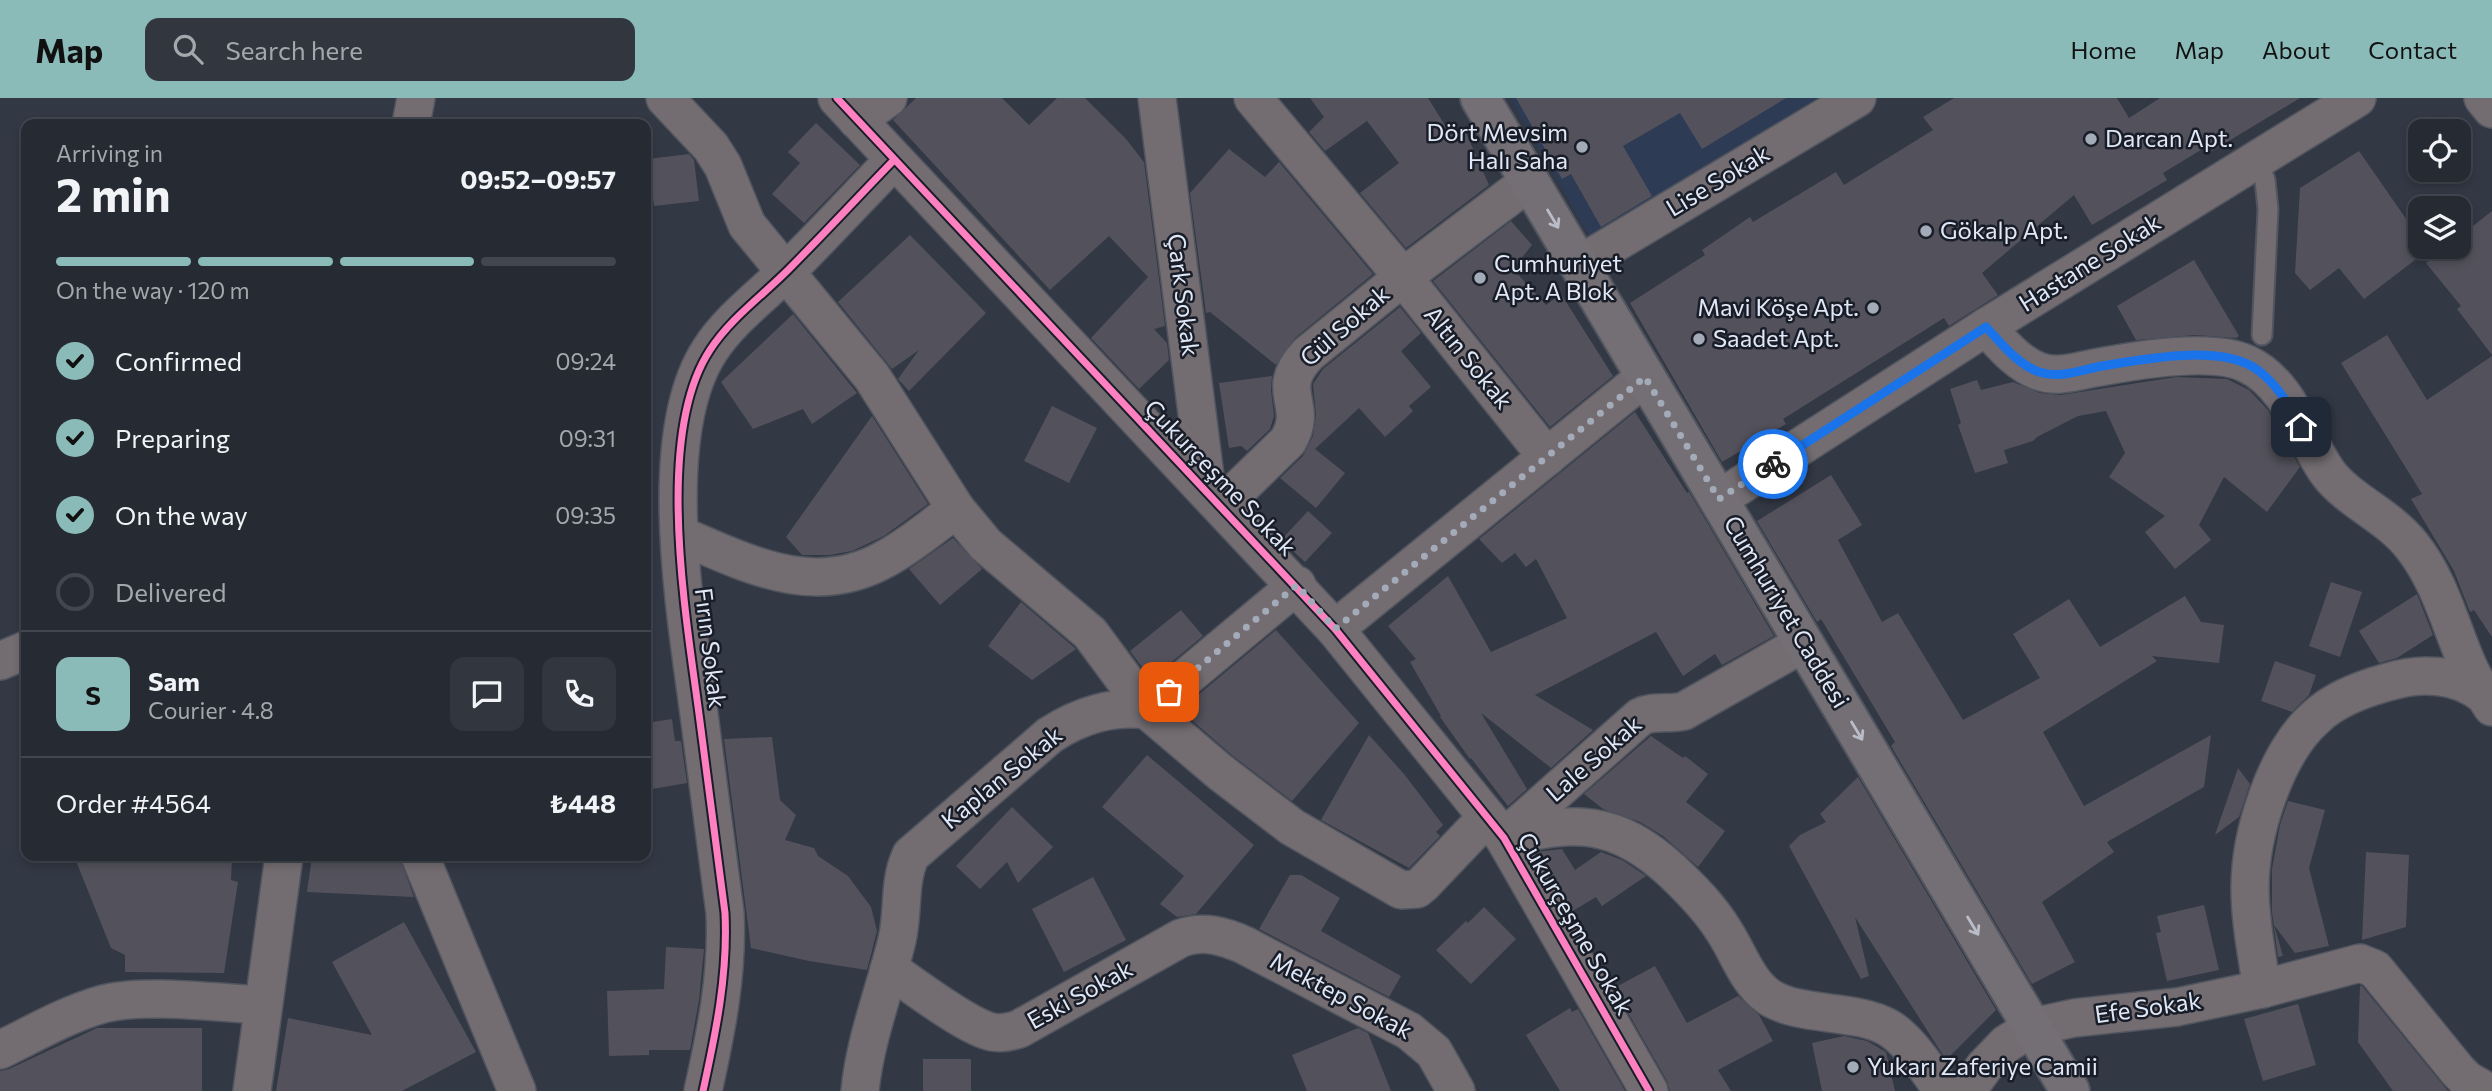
<!DOCTYPE html>
<html lang="en">
<head>
<meta charset="utf-8">
<style>
  :root { --surface:#262a33; --page:#32363f; --text:#f1f3f6; --muted:#a4a7ac; --line:#42464e; --accent:#8bbbb9 }
  body { margin:0; font-family:Commissioner,sans-serif; background:var(--page); color:var(--text); height:100vh; display:flex; flex-direction:column; font-size:26px; white-space:nowrap }
  * { box-sizing:border-box; margin:0 }
  p { font-size:23px; color:var(--muted) }
  .icon { flex:none; width:38px; height:38px; fill:none; stroke:currentColor; stroke-width:2; stroke-linecap:round; stroke-linejoin:round }
  .map { position:relative; flex:1; overflow:hidden }
  .panel { position:absolute; left:21px; top:21px; width:630px; height:742px; display:flex; flex-direction:column; background:var(--surface); border-radius:14px; box-shadow:0 4px 10px #0003,0 0 0 2px var(--line) }
  .panel>* { flex:none }
  .fabs { position:absolute; left:2408px; top:21px; display:grid; gap:14px }
  .fabs a { display:grid; place-items:center; width:63px; height:63px; border-radius:14px; background:var(--surface); box-shadow:0 4px 10px #0003,0 0 0 2px var(--line); font-size:35px }
  .pin { position:absolute; display:grid; place-items:center; width:60px; height:60px; color:#fff; margin:-30px; border-radius:14px; box-shadow:0 4px 10px #0006 }
  .courier { position:absolute; display:grid; place-items:center; width:70px; height:70px; margin:-35px; border:5px solid #1a73e8; border-radius:50%; background:#fff; color:#222; box-shadow:0 2px 9px #0007 }
  .summary em { font-style:normal; font-weight:700 }
  .summary div { display:flex; flex-direction:column-reverse }
  .summary { display:flex; align-items:center; justify-content:space-between; height:119px; padding:0 35px }
  h1 { font-size:46px; font-weight:700; line-height:52px }
  .bar { display:grid; grid-template-columns:repeat(4,1fr); gap:10px 7px; align-content:center; height:84px; padding:0 35px }
  .bar i { height:9px; border-radius:5px; background:var(--line) }
  .bar .current { background:var(--accent) }
  .bar p { grid-column:span 4 }
  .line { display:flex; align-items:center; gap:18px; padding:0 35px; border-top:2px solid var(--line) }
  .line div { flex:1 }
  .round { display:grid; place-items:center; flex:none; width:74px; height:74px; border-radius:14px; background:var(--page) }
  ol { padding:0 35px; list-style:none }
  li { display:flex; align-items:center; gap:21px; height:77px }
  li p { margin-inline-start:auto }
  li .icon { padding:7px; border-radius:50%; background:var(--accent); color:#111; stroke-width:4 }
  li:last-child { color:var(--muted) }
  li i { width:38px; height:38px; border:4px solid var(--line); border-radius:50% }
  header { display:flex; align-items:center; gap:42px; box-sizing:border-box; height:98px; padding:0 35px; background:var(--accent); color:#111 }
  header strong { font-size:33px }
  nav { display:flex; gap:38px; margin-inline-start:auto; font-size:24px }
  .search { width:490px; height:63px; background:var(--page); display:flex; align-items:center; gap:18px; box-sizing:border-box; padding:0 24px; border-radius:14px; color:var(--muted); font-size:26px }
  .map>svg:first-child { display:block }
  .built { fill:#2e3b54 }
  .building { fill:#53525c }
  .lines { fill:none; stroke-linecap:round; stroke-linejoin:round }
  .lane-casing { stroke:#50555f; stroke-width:23 }
  .street-casing { stroke:#50555f; stroke-width:40 }
  .secondary-casing { stroke:#50555f; stroke-width:42 }
  .lane { stroke:#736d71; stroke-width:19 }
  .street { stroke:#736d71; stroke-width:37 }
  .secondary { stroke:#746f74; stroke-width:38 }
  .cycleway-casing { stroke:#181d27; stroke-width:11 }
  .cycleway { stroke:#ff80c0; stroke-width:7 }
  .oneway { stroke:#babdc8 }
  .done { stroke:#a3aab8; stroke-width:7; stroke-dasharray:0 12.6 }
  .route { stroke:#1a73e8; stroke-width:9 }
  .poi-dot { fill:#a3aab8; stroke:#181d27; stroke-width:2.5 }
  .labels { text-anchor:middle; stroke-width:5; stroke-linejoin:round; paint-order:stroke }
  .poi-label { font-size:24px; fill:#e0e7f6; stroke:#181d27; text-anchor:start }
  .street-label { font-size:24px; fill:#e0e7f6; stroke:#181d27 }
</style>
</head>
<body>
<header>
<strong>Map</strong>
<div class="search"><svg class="icon" aria-label="search" viewBox="0 0 24 24"><circle cx="10" cy="10" r="6"/><path d="M15 15l6 6"/></svg>Search here</div>
<nav><a>Home</a><a>Map</a><a>About</a><a>Contact</a></nav>
</header>
<div class="map">
<svg width="2492" height="993" viewBox="0 0 2492 993">
  <rect width="100%" height="100%" fill="#323844"/>
  <!-- built -->
  <polygon class="built" points="1510,0 1832,0 1593,145"/>
  <!-- building -->
  <g class="building">
    <polygon points="916,0 1002,0 1029,27 1057,0 1085,0 1126,41 1144,64 1165,228 1154,231 1167,245 1169,262 1139,291 1091,240 1148,179 1109,138 1050,192 893,22"/>
    <polygon points="1310,0 1428,0 1451,37 1463,28 1489,87 1406,150 1360,95 1399,65 1367,23 1325,53 1309,34 1324,19"/>
    <polygon points="1516,0 1786,0 1702,51 1680,15 1623,48 1652,98 1601,129 1571,76 1562,81"/>
    <polygon points="1954,0 2117,0 2129,20 2160,0 2300,0 2212,53 2209,47 2163,75 2167,82 2092,127 2074,97 1982,175 1998,197 1949,228 1944,220 1783,321 1786,326 1722,364 1630,205 1705,157 1702,152 1750,119 1753,124 1836,74 1844,87 1933,32 1923,19"/>
    <polygon points="816,25 860,67 804,125 772,96 800,65 788,54"/>
    <polygon points="1229,51 1265,79 1279,64 1373,176 1295,240 1276,267 1210,214 1206,215 1190,95"/>
    <polygon points="2359,53 2420,141 2420,149 2426,149 2428,152 2364,201 2339,170 2310,192 2295,175 2300,90"/>
    <polygon points="689,56 694,62 699,103 654,108 648,61"/>
    <polygon points="2492,113 2492,257 2457,211 2461,208 2426,165 2447,149 2459,149 2459,139"/>
    <polygon points="1511,123 1532,147 1513,171 1546,207 1561,196 1613,278 1550,329 1433,183"/>
    <polygon points="910,137 986,215 909,293 898,281 919,252 892,271 838,204"/>
    <polygon points="2194,162 2239,238 2236,240 2195,237 2136,242 2117,208"/>
    <polygon points="1400,209 1421,235 1401,253 1431,289 1409,308 1413,313 1385,339 1359,310 1315,351 1345,375 1316,410 1280,380 1303,358 1313,338 1316,317 1313,286 1323,271"/>
    <polygon points="793,216 857,295 812,326 803,311 753,331 721,284"/>
    <polygon points="2387,237 2427,302 2492,258 2492,539 2474,512 2470,514 2454,473 2411,401 2422,396 2341,265"/>
    <polygon points="1272,278 1271,292 1274,318 1270,331 1247,353 1241,348 1229,350 1219,285"/>
    <polygon points="2176,279 2227,281 2249,292 2268,312 2300,369 2267,414 2224,379 2199,427 2211,442 2175,471 2145,434 2165,418 2109,379 2125,355 2106,313 2078,318 2037,339 2033,343 2004,352 2008,365 1975,375 1958,327 1961,325 1950,291 1977,282 1981,292 2013,284 2040,295 2061,297"/>
    <polygon points="1052,308 1097,330 1069,385 1024,363"/>
    <polygon points="1635,314 1687,395 1689,394 1774,538 1722,567 1715,556 1683,578 1656,534 1535,597 1593,632 1551,670 1481,615 1527,691 1508,708 1471,660 1470,661 1440,619 1441,618 1410,564 1416,561 1388,528 1448,478 1491,554 1567,520 1536,461 1526,469 1515,455 1502,465 1479,441"/>
    <polygon points="872,318 928,406 884,438 852,453 830,457 802,457 786,439"/>
    <polygon points="1831,377 1862,427 1838,442 1882,524 1898,515 1963,622 2040,580 2013,536 2069,501 2100,549 2185,498 2201,524 2224,527 2219,565 2152,558 2157,563 2043,634 2084,708 2211,637 2204,689 2107,744 2114,754 2042,804 2075,864 2032,886 1891,648 1895,644 1821,521 1817,524 1757,423"/>
    <polygon points="1308,413 1332,435 1305,464 1281,442"/>
    <polygon points="953,440 982,471 940,507 909,471"/>
    <polygon points="2331,484 2362,494 2340,559 2309,548"/>
    <polygon points="2417,496 2433,537 2397,560 2379,565 2359,533"/>
    <polygon points="1021,504 1076,551 1032,582 988,548"/>
    <polygon points="1181,512 1203,538 1151,581 1130,553"/>
    <polygon points="1276,532 1359,625 1292,703 1233,658 1180,612"/>
    <polygon points="2275,563 2316,577 2309,597 2292,614 2261,603"/>
    <polygon points="672,621 675,643 681,643 687,685 646,692 646,625"/>
    <polygon points="1369,637 1404,676 1443,727 1436,734 1440,738 1409,770 1321,722"/>
    <polygon points="1651,638 1683,660 1685,658 1708,676 1686,704 1725,733 1698,769 1663,738 1640,724 1603,711 1584,696"/>
    <polygon points="772,639 780,702 796,717 785,742 814,750 818,758 848,778 871,809 877,833 867,872 809,863 751,850 724,641"/>
    <polygon points="1147,657 1254,747 1196,816 1177,819 1160,806 1184,778 1102,709"/>
    <polygon points="2238,670 2250,686 2239,719 2215,737"/>
    <polygon points="1858,679 1996,912 1946,962 1855,819 1869,878 1861,881 1789,748 1800,737 1826,724 1820,716"/>
    <polygon points="2288,703 2325,712 2309,770 2329,848 2295,855 2274,827 2283,858 2278,859 2272,814 2272,771 2280,727"/>
    <polygon points="1012,709 1053,749 1018,785 1007,764 980,791 956,768"/>
    <polygon points="1562,751 1575,772 1601,754 1622,762 1646,778 1602,808 1596,799 1571,814 1536,754"/>
    <polygon points="2366,754 2409,757 2406,829 2362,842"/>
    <polygon points="74,758 232,758 231,782 238,784 224,875 125,874 125,857 111,850"/>
    <polygon points="312,758 399,758 414,799 307,794"/>
    <polygon points="1290,777 1301,777 1340,800 1321,833 1401,878 1389,899 1259,831"/>
    <polygon points="1093,779 1126,842 1064,874 1032,811"/>
    <polygon points="2204,807 2219,872 2167,883 2156,835 2161,834 2157,818"/>
    <polygon points="1484,809 1516,841 1471,886 1436,852 1466,823 1468,825"/>
    <polygon points="404,824 476,954 402,993 276,993 288,920 372,937 332,864"/>
    <polygon points="666,849 704,851 699,902 690,952 649,952 649,957 609,958 607,893 664,891"/>
    <polygon points="1655,868 1687,925 1738,898 1759,917 1773,943 1718,972 1731,993 1670,993 1667,983 1614,890"/>
    <polygon points="2360,888 2362,888 2448,993 2393,993 2358,944"/>
    <polygon points="2298,906 2316,967 2263,983 2244,921"/>
    <polygon points="1570,910 1572,914 1578,911 1625,993 1560,993 1526,937"/>
    <polygon points="97,930 202,930 202,993 0,993 0,973 9,971"/>
    <polygon points="1358,930 1368,935 1391,993 1307,993 1292,957"/>
    <polygon points="1844,938 1867,943 1886,954 1895,993 1822,993 1812,945"/>
    <rect x="923" y="961" width="48" height="32"/>
  </g>
  <g class="lines">
    <!-- lane casing -->
    <g class="lane-casing">
      <polyline id="lane" points="2257,62 2265,82 2268,111 2262,237"/>
    </g>
    <!-- street casing -->
    <g class="street-casing">
      <g id="street">
        <polyline points="665,0 711,49 723,68 747,127 872,279 956,411 986,447 1090,535 1147,612 1220,674 1292,729 1401,792 1417,791 1423,786 1487,719"/>
        <polyline points="837,0 1335,531 1504,740 1649,993"/>
        <polyline points="1157,0 1207,394"/>
        <polyline points="1253,0 1403,179 1547,359"/>
        <polyline points="2483,0 2492,11"/>
        <polyline points="857,22 888,0"/>
        <polyline points="411,26 416,0"/>
        <polyline points="1580,166 1857,0"/>
        <path d="M1986,229C2001,245 2017,265 2038,273C2058,281 2080,272 2100,269C2138,262 2213,249 2247,266C2290,286 2303,340 2328,375C2349,403 2389,418 2412,448C2440,483 2450,527 2468,568C2474,582 2483,595 2492,609"/>
        <polyline points="1719,401 1986,229 2357,0"/>
        <path d="M1221,408L1288,343C1310,305 1272,294 1308,256L1403,179L1530,83"/>
        <path d="M680,437C748,466 814,501 885,461C910,448 933,428 956,411"/>
        <polyline points="1335,531 1645,279"/>
        <polyline points="0,563 26,552"/>
        <path d="M1507,737L1640,619C1654,612 1668,617 1684,613L1804,545"/>
        <path d="M1504,740C1575,722 1615,721 1672,773C1691,791 1710,810 1724,833C1738,854 1747,884 1769,899C1800,919 1854,911 1887,929C1908,940 1929,974 1943,993"/>
        <polyline points="420,758 517,993"/>
        <path d="M889,871C913,887 967,929 992,934C1002,936 1010,934 1019,931L1181,840C1203,832 1224,838 1244,847L1409,933L1434,954L1456,993"/>
        <path d="M2262,891C2257,857 2250,824 2250,790C2250,736 2275,655 2316,619C2335,601 2362,591 2388,584C2420,574 2457,575 2484,597"/>
        <path d="M0,952C33,936 67,916 103,906C145,895 217,905 263,907"/>
        <polyline points="252,993 284,758"/>
        <path d="M703,993C716,934 728,876 725,815C716,749 708,682 699,616C686,518 654,337 710,252C730,221 762,198 788,172C824,136 858,99 894,62"/>
        <path d="M860,993C865,941 885,892 897,842C904,813 898,784 911,757L1050,637C1081,617 1111,608 1147,612L1297,487"/>
        <polyline points="1967,993 1984,969 2006,946 2033,929 2074,920 2177,909 2262,891 2360,865 2375,871 2458,973 2467,982 2486,993"/>
      </g>
    </g>
    <!-- secondary casing -->
    <g class="secondary-casing">
      <polyline id="secondary" points="1480,0 2070,993"/>
    </g>
    <!-- lane -->
    <use href="#lane" class="lane"/>
    <!-- street -->
    <use href="#street" class="street"/>
    <!-- secondary -->
    <use href="#secondary" class="secondary"/>
    <!-- cycleway casing -->
    <g class="cycleway-casing">
      <g id="cycleway">
        <polyline points="837,0 1335,531 1504,740 1649,993"/>
        <path d="M703,993C716,934 728,876 725,815C716,749 708,682 699,616C686,518 654,337 710,252C730,221 762,198 788,172C824,136 858,99 894,62"/>
      </g>
    </g>
    <!-- cycleway -->
    <use href="#cycleway" class="cycleway"/>
  </g>
  <!-- one-way arrows -->
  <defs><path id="oneway-shaft" d="M-6 0H5M1.5-3L5.5 0L1.5 3" fill="none" stroke-width="1.6" stroke-linecap="round" stroke-linejoin="round" transform="scale(1.75)"/></defs>
  <g class="oneway">
    <use href="#oneway-shaft" transform="translate(1553 121) rotate(59)"/>
    <use href="#oneway-shaft" transform="translate(1857 633) rotate(59)"/>
    <use href="#oneway-shaft" transform="translate(1973 828) rotate(59)"/>
  </g>
  <g class="lines">
    <!-- done -->
    <polyline class="done" points="1169,594 1297,487 1335,531 1645,279 1719,401 1773,366"/>
    <!-- route -->
    <path class="route" d="M1773,366L1986,229C2001,245 2017,266 2039,274C2059,281 2081,272 2102,268C2144,261 2223,245 2259,273C2278,288 2290,308 2301,329"/>
  </g>
  <!-- markers -->
  <g class="poi-dot">
    <circle cx="2091" cy="41" r="7"/>
    <circle cx="1582" cy="49" r="7"/>
    <circle cx="1926" cy="133" r="7"/>
    <circle cx="1480" cy="180" r="7"/>
    <circle cx="1873" cy="210" r="7"/>
    <circle cx="1699" cy="241" r="7"/>
    <circle cx="1853" cy="969" r="7"/>
  </g>
  <g class="labels">
    <!-- poi labels -->
    <g class="poi-label">
      <text x="1568" y="43" text-anchor="end">Dört Mevsim<tspan x="1568" dy="28">Halı Saha</tspan></text>
      <text x="2105" y="49">Darcan Apt.</text>
      <text x="1940" y="141">Gökalp Apt.</text>
      <text x="1494" y="174">Cumhuriyet<tspan x="1494" dy="28">Apt. A Blok</tspan></text>
      <text x="1859" y="218" text-anchor="end">Mavi Köşe Apt.</text>
      <text x="1713" y="249">Saadet Apt.</text>
      <text x="1867" y="977">Yukarı Zaferiye Camii</text>
    </g>
    <!-- street labels -->
    <g class="street-label">
      <text transform="translate(1718 83) rotate(-31)" y="8">Lise Sokak</text>
      <text transform="translate(2090 165) rotate(-32)" y="8">Hastane Sokak</text>
      <text transform="translate(1183 197) rotate(83)" y="8">Çark Sokak</text>
      <text transform="translate(1345 228) rotate(-41)" y="8">Gül Sokak</text>
      <text transform="translate(1468 260) rotate(51)" y="8">Altın Sokak</text>
      <text transform="translate(1220 380) rotate(46)" y="8">Çukurçeşme Sokak</text>
      <text transform="translate(1786 514) rotate(59)" y="8">Cumhuriyet Caddesi</text>
      <text transform="translate(710 550) rotate(83)" y="8">Fırın Sokak</text>
      <text transform="translate(1594 661) rotate(-41)" y="8">Lale Sokak</text>
      <text transform="translate(1002 680) rotate(-39)" y="8">Kaplan Sokak</text>
      <text transform="translate(1575 826) rotate(60)" y="8">Çukurçeşme Sokak</text>
      <text transform="translate(1080 897) rotate(-29)" y="8">Eski Sokak</text>
      <text transform="translate(1341 898) rotate(28)" y="8">Mektep Sokak</text>
      <text transform="translate(2148 910) rotate(-8)" y="8">Efe Sokak</text>
    </g>
  </g>
</svg>
<div class="fabs">
<a><svg class="icon" aria-label="locate" viewBox="0 0 24 24"><circle cx="12" cy="12" r="6"/><path d="M12 2v4M12 18v4M2 12h4M18 12h4"/></svg></a>
<a><svg class="icon" aria-label="layers" viewBox="0 0 24 24"><path d="M12 4l9 5-9 5-9-5zM3 14l9 5 9-5"/></svg></a>
</div>
<div class="pin" style="left:1169px;top:594px;background:#ea580c"><svg class="icon" aria-label="bag" viewBox="0 0 24 24"><path d="M5 8h14l-1 12H6zM9 8a3 3 0 0 1 6 0"/></svg></div>
<div class="pin" style="left:2301px;top:329px;background:#1f2937"><svg class="icon" aria-label="home" viewBox="0 0 24 24"><path d="M3 11l9-7 9 7M6 9v11h12V9"/></svg></div>
<div class="courier" style="left:1773px;top:366px"><svg class="icon" aria-label="bike" viewBox="0 0 24 24"><circle cx="6" cy="16" r="4"/><circle cx="18" cy="16" r="4"/><path d="M6 16l4-8h5l3 8M10 8l3 8H6M13 5h3"/></svg></div>
<section class="panel">
<div class="summary"><div><h1>2 min</h1><p>Arriving in</p></div><em>09:52–09:57</em></div>
<div class="bar"><i class="current"></i><i class="current"></i><i class="current"></i><i></i><p>On the way · 120 m</p></div>
<ol>
<li><svg class="icon" aria-label="check" viewBox="0 0 24 24"><path d="M5 12l5 5 9-10"/></svg>Confirmed<p>09:24</p></li>
<li><svg class="icon" aria-label="check" viewBox="0 0 24 24"><path d="M5 12l5 5 9-10"/></svg>Preparing<p>09:31</p></li>
<li><svg class="icon" aria-label="check" viewBox="0 0 24 24"><path d="M5 12l5 5 9-10"/></svg>On the way<p>09:35</p></li>
<li><i></i>Delivered</li>
</ol>
<div class="line" style="height:126px"><b class="round" style="background:var(--accent);color:#111">S</b><div><b>Sam</b><p>Courier · 4.8</p></div><a class="round"><svg class="icon" aria-label="chat" viewBox="0 0 24 24"><path d="M4 5h16v11H9l-5 4z"/></svg></a><a class="round"><svg class="icon" aria-label="phone" viewBox="0 0 24 24"><path d="M5 4h4l2 5-3 2q2 4 5 5l2-3 5 2v4C11 20 4 13 5 4z"/></svg></a></div>
<div class="line" style="height:91px"><div>Order #4564</div><b>₺448</b></div>
</section>
</div>
</body>
</html>
